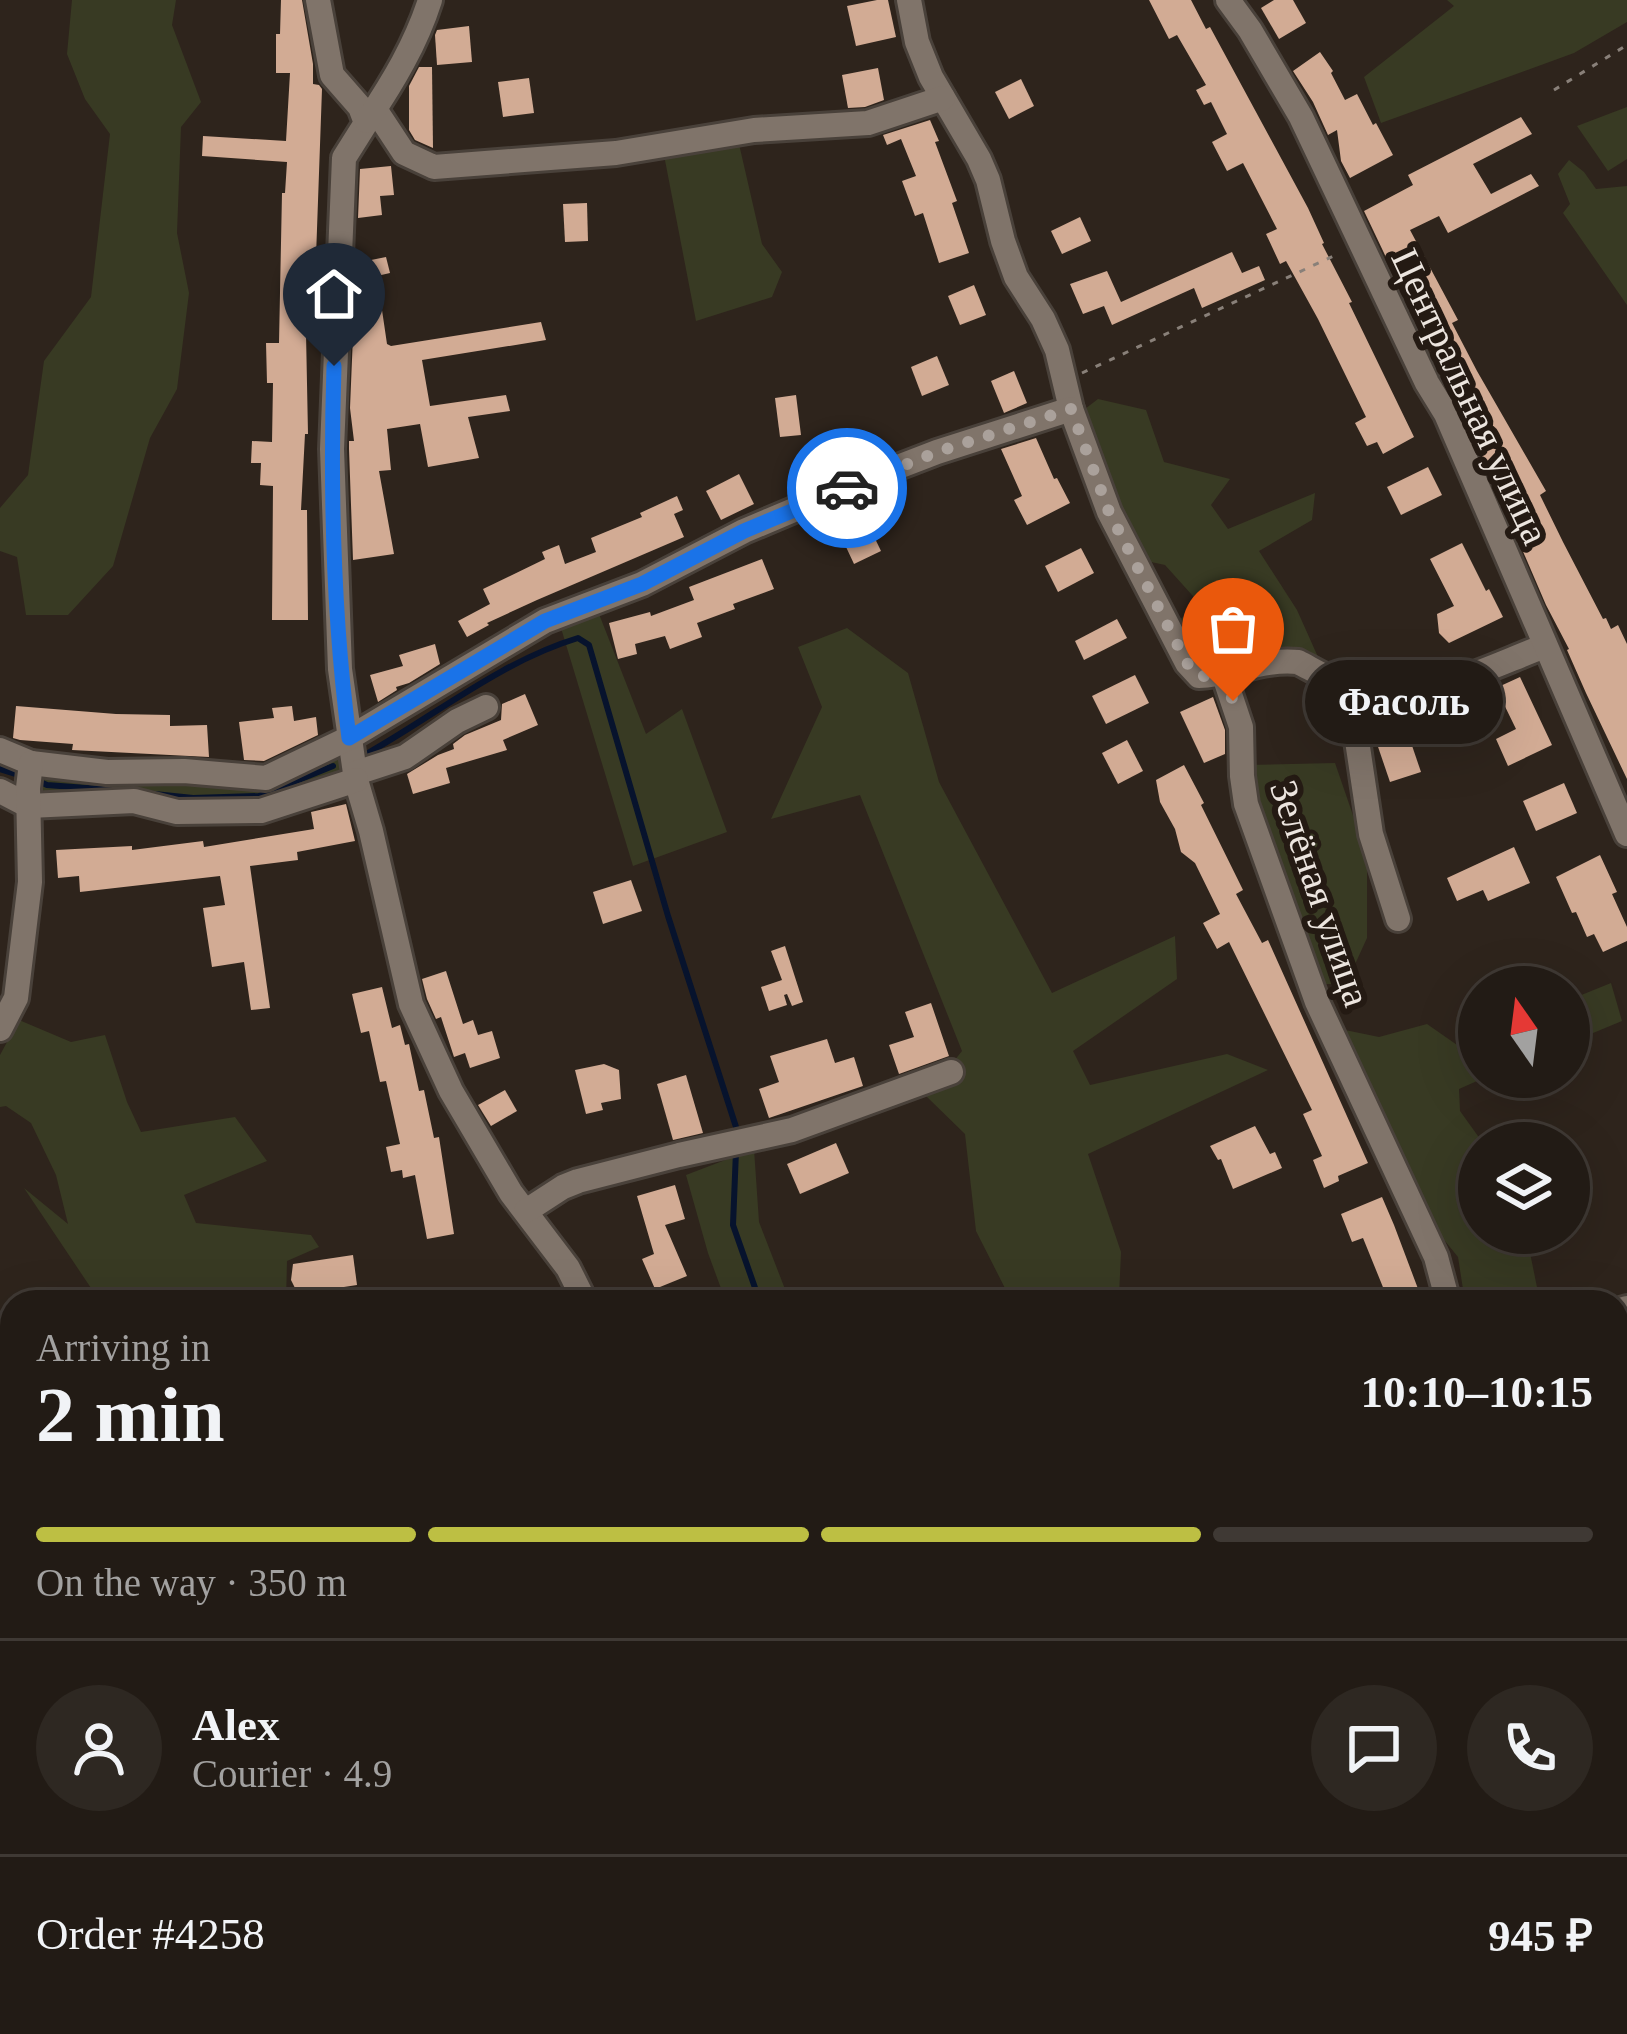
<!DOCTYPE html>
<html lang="en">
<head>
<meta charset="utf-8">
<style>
  :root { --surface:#221b15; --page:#2e2822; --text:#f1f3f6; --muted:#a2a1a0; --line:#3f3934; --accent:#bdbf43 }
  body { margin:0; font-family:Georgia,serif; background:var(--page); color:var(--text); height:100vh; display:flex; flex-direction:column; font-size:45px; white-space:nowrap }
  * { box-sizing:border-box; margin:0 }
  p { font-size:39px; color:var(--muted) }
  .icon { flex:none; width:66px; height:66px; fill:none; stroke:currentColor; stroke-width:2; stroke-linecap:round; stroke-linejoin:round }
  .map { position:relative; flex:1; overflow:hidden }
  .side { position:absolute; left:0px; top:1290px; width:1629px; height:744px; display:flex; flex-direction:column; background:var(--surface); border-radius:36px 36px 0 0; box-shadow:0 12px 48px #0002,0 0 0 3px var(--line) }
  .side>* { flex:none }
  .needle { width:78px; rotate:346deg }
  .buttons { position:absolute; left:1458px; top:966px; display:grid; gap:24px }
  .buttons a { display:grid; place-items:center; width:132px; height:132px; border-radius:50%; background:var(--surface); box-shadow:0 12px 48px #0002,0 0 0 3px var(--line); font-size:60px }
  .pin { position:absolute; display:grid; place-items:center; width:102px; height:102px; color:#fff; margin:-123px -51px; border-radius:50% 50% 50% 0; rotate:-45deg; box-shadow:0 0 12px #0007 }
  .pin .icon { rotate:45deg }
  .courier { position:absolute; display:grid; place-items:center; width:120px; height:120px; margin:-60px; border:9px solid #1a73e8; border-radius:50%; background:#fff; color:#222; box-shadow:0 3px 15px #0007 }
  .bubble { position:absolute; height:84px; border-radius:42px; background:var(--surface); box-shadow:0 12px 48px #0002,0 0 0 3px var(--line); font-size:39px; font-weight:800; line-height:84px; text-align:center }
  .headline em { font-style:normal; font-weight:800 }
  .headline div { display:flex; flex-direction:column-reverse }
  .headline { display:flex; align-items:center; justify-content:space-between; height:204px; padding:0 36px }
  h1 { font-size:78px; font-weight:800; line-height:90px }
  .bar { display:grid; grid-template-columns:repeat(4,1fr); gap:18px 12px; align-content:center; height:144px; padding:0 36px }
  .bar i { height:15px; border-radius:9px; background:var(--line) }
  .bar .active { background:var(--accent) }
  .bar p { grid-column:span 4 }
  .line { display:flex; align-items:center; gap:30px; padding:0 36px; border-top:3px solid var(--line) }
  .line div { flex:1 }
  .round { display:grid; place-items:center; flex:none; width:126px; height:126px; border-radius:63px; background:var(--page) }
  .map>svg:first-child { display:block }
  .green { fill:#383a23 }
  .water { fill:#07132d }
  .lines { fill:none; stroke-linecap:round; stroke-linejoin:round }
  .stream { stroke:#07132d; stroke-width:6 }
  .building { fill:#d2ab94 }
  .minor-casing { stroke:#49413a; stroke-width:30 }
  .path { stroke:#898079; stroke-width:3; stroke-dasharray:6 9; stroke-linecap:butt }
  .minor { stroke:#80746a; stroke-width:24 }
  .done { stroke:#aaa19b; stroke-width:12; stroke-dasharray:0 21.6 }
  .route { stroke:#1a73e8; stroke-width:15 }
  .labels { text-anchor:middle; stroke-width:12; stroke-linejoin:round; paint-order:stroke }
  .street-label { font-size:39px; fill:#ece5df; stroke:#241a13 }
</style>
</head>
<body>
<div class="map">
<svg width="1627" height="2034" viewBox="0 0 1627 2034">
  <rect width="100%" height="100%" fill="#2e241c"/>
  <!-- green -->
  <g class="green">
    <polygon points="72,0 176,0 172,25 201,102 181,127 177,233 189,293 177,389 150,438 113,566 68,615 26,615 17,557 0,551 0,508 28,475 44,361 91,297 110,134 85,99 67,54"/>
    <polygon points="1447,0 1627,0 1627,22 1574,53 1381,123 1364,77 1454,6"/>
    <polygon points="1627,107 1627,159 1608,171 1577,126"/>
    <polygon points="739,144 762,244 782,272 772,297 696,321 664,155"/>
    <polygon points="1569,160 1584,172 1596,189 1627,186 1627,305 1563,213 1570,204 1558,174"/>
    <polygon points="1098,399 1146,410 1164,462 1230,479 1211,505 1228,529 1315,493 1312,520 1259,551 1297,610 1318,657 1260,656 1248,635 1221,627 1201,606 1232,659 1207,669 1177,621 1201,605 1165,565 1142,560 1121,518 1081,412"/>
    <polygon points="599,614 646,734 682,709 727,832 633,866 561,628"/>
    <polygon points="847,628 908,673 939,782 1052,993 1175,936 1177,979 1073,1051 1090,1085 1227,1054 1268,1070 1088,1154 1121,1252 1119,1297 1123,1302 1012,1302 976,1231 965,1134 926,1096 962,1051 860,795 771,819 822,707 798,647"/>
    <polygon points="334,755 342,758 339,774 266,801 215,805 61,794 34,789 37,773 109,783 255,788"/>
    <polygon points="1335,763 1367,856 1367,938 1346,984 1318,984 1255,809 1247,765"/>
    <polygon points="1611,983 1622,1021 1569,1043 1569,1000"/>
    <polygon points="19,1020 71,1042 105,1035 127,1102 141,1132 235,1117 267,1161 184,1195 196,1223 311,1235 319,1247 287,1261 286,1302 86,1302 97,1297 24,1188 68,1224 56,1175 31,1123 6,1106 0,1107 0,1055"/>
    <polygon points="1427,1024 1460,1047 1479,1039 1479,1077 1486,1077 1459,1089 1460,1111 1483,1143 1479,1143 1479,1233 1526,1233 1540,1302 1465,1302 1458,1257 1437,1231 1348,1047 1345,1030 1379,1037"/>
    <polygon points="754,1149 759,1222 790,1302 726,1302 708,1253 686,1175"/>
    <polygon points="1617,1517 1627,1536 1627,1695 1617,1690"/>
    <polygon points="102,2022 450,2022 458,2034 119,2034"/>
    <polygon points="968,2022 1123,2022 1128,2034 970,2034"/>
  </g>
  <!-- water -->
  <polygon class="water" points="1130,2022 1362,2022 1358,2028 1360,2034 1136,2034"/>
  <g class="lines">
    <!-- stream -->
    <g class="stream">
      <path d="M368,753C437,714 502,661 578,638L589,645L668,916L737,1130"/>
      <polyline points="0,769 25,777"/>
      <polyline points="38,781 47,785 126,791"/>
      <polyline points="145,793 193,798 259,796 333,766"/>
      <polyline points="736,1151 733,1225 760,1302"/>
    </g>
  </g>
  <!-- building -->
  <g class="building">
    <polygon points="281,0 302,0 313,64 313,84 319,85 322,89 315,285 311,333 306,333 308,434 305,434 301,510 307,510 308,620 272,620 273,486 260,485 261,463 251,463 252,441 272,442 273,383 267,383 266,343 279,343 282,193 285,193 287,162 202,156 203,136 286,141 290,73 276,73 276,34 280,34"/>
    <polygon points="877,0 888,0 896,37 856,46 847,6"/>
    <polygon points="1149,0 1191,0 1206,29 1210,27 1308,208 1324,243 1322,244 1352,302 1349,303 1414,437 1383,454 1377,442 1367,446 1355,423 1366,417 1318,319 1286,261 1280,264 1266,234 1277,229 1243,163 1227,171 1212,142 1227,134 1211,102 1204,105 1196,90 1206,85 1177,35 1169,39"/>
    <polygon points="1274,0 1293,0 1306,23 1279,39 1261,8"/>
    <polygon points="469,26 472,62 437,65 435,35 437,30"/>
    <polygon points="1320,52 1333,71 1331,73 1345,100 1357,94 1373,125 1376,123 1393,155 1350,178 1341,161 1337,130 1328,135 1313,102 1293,71"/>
    <polygon points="419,67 432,67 433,148 415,140 409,130 409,86"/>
    <polygon points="878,68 884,100 865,107 848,108 842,75"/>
    <polygon points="529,78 534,113 503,117 498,82"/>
    <polygon points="1021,79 1034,106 1009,119 995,92"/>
    <polygon points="1521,117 1532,134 1473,164 1491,194 1531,174 1539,186 1448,233 1439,216 1410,230 1458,320 1452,323 1477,371 1546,491 1540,495 1563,542 1603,619 1606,618 1611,629 1618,625 1627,644 1627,779 1586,693 1567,650 1569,649 1546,605 1479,449 1469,410 1466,411 1449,378 1445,381 1443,377 1364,211 1413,185 1408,175"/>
    <polygon points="930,120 939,141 935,142 957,201 952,203 969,253 939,263 923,213 915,216 902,181 916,176 901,139 887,145 883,135"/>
    <polygon points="391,166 394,195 380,196 382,215 358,218 360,169"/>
    <polygon points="587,203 588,241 565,242 563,204"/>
    <polygon points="1080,217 1091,241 1062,254 1051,231"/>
    <polygon points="1232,252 1242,273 1259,266 1265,280 1202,308 1194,288 1112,325 1104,306 1083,314 1070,284 1107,271 1121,302"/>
    <polygon points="386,257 390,273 377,276 387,344 391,346 541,322 546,340 422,360 430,406 506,395 510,411 468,417 479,458 428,467 420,424 387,429 391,470 379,471 394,554 353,560 349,449 349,441 354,441 350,408 356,263"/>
    <polygon points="974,285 986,315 960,325 948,296"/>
    <polygon points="937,356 949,385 922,396 911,367"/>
    <polygon points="1014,371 1027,403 1004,413 991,381"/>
    <polygon points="796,395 801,435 780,437 775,398"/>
    <polygon points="1036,438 1054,479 1057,478 1070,503 1027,525 1014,500 1022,496 1001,449"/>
    <polygon points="1428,467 1442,495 1401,515 1387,487"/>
    <polygon points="739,474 754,504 721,520 706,491"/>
    <polygon points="677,496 683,510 674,514 684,537 537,600 487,623 489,625 467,637 458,621 490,604 483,589 545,559 542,552 559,545 565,564 596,552 591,538 642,517 640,513"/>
    <polygon points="867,522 881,551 854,564 840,534"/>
    <polygon points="1462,543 1486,591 1489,589 1503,617 1449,643 1439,633 1437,614 1454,606 1430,559"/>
    <polygon points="1081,548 1094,573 1058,592 1045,566"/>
    <polygon points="762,559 774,589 733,604 735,609 697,623 702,637 670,649 665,636 635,644 637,654 618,659 609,623 650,612 651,616 694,600 689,587"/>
    <polygon points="1117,619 1127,638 1084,660 1075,641"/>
    <polygon points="435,644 440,664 409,683 396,687 397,690 378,702 370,675 403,666 399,655"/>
    <polygon points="1135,675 1149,703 1106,724 1092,696"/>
    <polygon points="1520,677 1552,745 1508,766 1496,739 1516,729 1496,688"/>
    <polygon points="525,694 538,725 503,740 507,750 446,768 450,783 413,794 407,774 438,755 454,749 453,744 465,735 501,720 502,704"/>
    <polygon points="1213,697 1225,730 1225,754 1204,763 1180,712"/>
    <polygon points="16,706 116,714 170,715 170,726 207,725 209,757 72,750 73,744 20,740 13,738"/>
    <polygon points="292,706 294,721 316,717 318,735 264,761 244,760 239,722 274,718 272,708"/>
    <polygon points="1405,725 1421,772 1390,782 1374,735"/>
    <polygon points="1127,740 1143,771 1118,784 1102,753"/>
    <polygon points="1184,765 1204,803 1201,805 1243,890 1236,894 1262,943 1268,940 1368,1163 1338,1176 1339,1181 1324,1188 1313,1160 1322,1156 1303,1114 1312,1110 1229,942 1217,949 1203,923 1220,914 1195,863 1181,852 1175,829 1160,802 1156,780"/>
    <polygon points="1564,783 1577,813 1536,831 1523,801"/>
    <polygon points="346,804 355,841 297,852 298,860 250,866 270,1008 251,1010 244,962 212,967 203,908 225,905 220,876 80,892 79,876 58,878 56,850 132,846 132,850 203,841 204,847 314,829 311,812"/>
    <polygon points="1514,847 1530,883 1488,901 1483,890 1457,901 1447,878"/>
    <polygon points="1600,855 1617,892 1612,894 1627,927 1627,941 1603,952 1594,934 1587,937 1576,912 1572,913 1556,877"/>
    <polygon points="631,880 642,911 603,924 593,892"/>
    <polygon points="785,946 803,1002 792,1006 787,994 784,995 787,1005 769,1011 761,987 782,980 771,951"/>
    <polygon points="446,971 463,1024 473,1020 478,1035 492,1031 500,1058 470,1068 465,1053 454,1057 441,1017 436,1019 427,999 422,979"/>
    <polygon points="382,987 392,1028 400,1025 405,1045 409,1044 419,1091 424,1090 434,1138 439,1137 454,1234 427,1239 415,1175 403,1178 402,1170 391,1172 386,1147 400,1144 386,1081 380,1082 369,1031 361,1033 352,994"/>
    <polygon points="931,1003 949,1056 899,1074 889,1045 914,1037 905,1012"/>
    <polygon points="827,1039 835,1063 854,1057 863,1086 769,1118 759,1089 779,1082 770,1056"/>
    <polygon points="604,1064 619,1070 621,1099 601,1103 603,1110 586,1114 575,1070"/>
    <polygon points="686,1075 703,1133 673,1140 657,1084"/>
    <polygon points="505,1090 517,1111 491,1126 478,1105"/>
    <polygon points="1255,1126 1270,1154 1275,1152 1282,1168 1233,1189 1221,1159 1218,1160 1210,1146"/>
    <polygon points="836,1143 849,1173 800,1194 787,1164"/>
    <polygon points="675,1185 685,1219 665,1225 687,1276 655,1289 642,1259 654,1254 637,1196"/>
    <polygon points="1382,1197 1394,1225 1423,1302 1389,1302 1363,1238 1352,1242 1341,1214"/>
    <polygon points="353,1255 357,1285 298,1294 291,1280 293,1264"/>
  </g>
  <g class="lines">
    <!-- minor casing -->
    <g class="minor-casing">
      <g id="minor">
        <polyline points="318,0 332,75 360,107 366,123 344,158 332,449 340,669 356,780 371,831 411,1004 451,1091 511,1193 568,1268 585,1302"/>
        <path d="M909,0L917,42L931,77L979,159L988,180L1003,241L1016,277L1043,319L1057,350L1071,409L1109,512L1187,663L1199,676C1232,675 1264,658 1298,662C1319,673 1342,687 1366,693C1417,705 1496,664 1545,646"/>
        <polyline points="1228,0 1250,30 1301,117 1427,383 1446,414 1627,834"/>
        <polyline points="375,109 404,153 434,167 616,153 754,130 868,123 943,98"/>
        <path d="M367,121C393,82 416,44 430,0"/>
        <polyline points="1224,676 1241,727 1242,776 1246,804 1317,1002 1436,1257 1448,1302"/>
        <polyline points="1349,687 1371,834 1398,919"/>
        <polyline points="0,750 31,763 107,772 184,771 266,778 349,738 545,621 642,584 744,531 867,479 937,452 1071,409"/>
        <polyline points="356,773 405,757 457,721 486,707"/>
        <polyline points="0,791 29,806 134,801 177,812 261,811 356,780"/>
        <polyline points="0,1029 16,998 30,882 28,788 31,763"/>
        <polyline points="526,1211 563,1187 578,1181 679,1155 792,1130 951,1072"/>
        <polyline points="1617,1311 1627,1308"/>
        <polyline points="0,1422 11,1387"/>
        <polyline points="0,1691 12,1688"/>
        <path d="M456,2022C478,2034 508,2028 534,2022"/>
        <polyline points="578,2022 582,2034"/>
        <polyline points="812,2022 817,2034"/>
        <polyline points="1608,2022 1610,2034"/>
      </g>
    </g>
    <!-- path -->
    <g class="path">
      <polyline points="1554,90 1627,45"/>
      <polyline points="1082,373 1340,253"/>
    </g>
    <!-- minor -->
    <use href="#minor" class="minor"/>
  </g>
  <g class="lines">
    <!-- done -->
    <polyline class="done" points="847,488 937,452 1071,409 1109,512 1187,663 1199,676 1224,676 1233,701"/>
    <!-- route -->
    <path class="route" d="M334,366C330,491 333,615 349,738L545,621L642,584L744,531L847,488"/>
  </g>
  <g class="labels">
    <!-- street labels -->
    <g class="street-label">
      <text transform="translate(1471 396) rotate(65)" y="14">Центральная улица</text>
      <text transform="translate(1321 893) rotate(71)" y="14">Зелёная улица</text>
    </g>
  </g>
</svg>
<div class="buttons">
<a><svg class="needle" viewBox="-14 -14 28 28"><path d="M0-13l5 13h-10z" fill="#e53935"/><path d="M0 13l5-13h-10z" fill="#a2a1a0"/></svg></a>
<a><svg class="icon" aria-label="layers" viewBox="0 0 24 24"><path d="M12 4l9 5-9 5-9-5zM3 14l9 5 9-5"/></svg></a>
</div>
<div class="pin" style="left:1233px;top:701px;background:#ea580c"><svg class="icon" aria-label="bag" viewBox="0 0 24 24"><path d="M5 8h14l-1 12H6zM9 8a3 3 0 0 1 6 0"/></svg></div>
<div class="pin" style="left:334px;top:366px;background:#1f2937"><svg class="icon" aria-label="home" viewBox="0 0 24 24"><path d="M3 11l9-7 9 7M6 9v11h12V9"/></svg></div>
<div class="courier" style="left:847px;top:488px"><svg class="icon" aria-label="car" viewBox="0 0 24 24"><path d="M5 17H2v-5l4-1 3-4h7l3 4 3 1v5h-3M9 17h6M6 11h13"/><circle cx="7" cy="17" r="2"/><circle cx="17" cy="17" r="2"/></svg></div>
<div class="bubble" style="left:1305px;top:660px;width:198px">Фасоль</div>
<section class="side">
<div class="headline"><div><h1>2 min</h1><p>Arriving in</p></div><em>10:10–10:15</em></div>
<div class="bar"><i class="active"></i><i class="active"></i><i class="active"></i><i></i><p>On the way · 350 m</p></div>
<div class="line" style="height:216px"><a class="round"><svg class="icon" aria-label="person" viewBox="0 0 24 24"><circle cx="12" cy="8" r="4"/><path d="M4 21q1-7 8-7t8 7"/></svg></a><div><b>Alex</b><p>Courier · 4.9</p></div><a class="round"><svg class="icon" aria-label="chat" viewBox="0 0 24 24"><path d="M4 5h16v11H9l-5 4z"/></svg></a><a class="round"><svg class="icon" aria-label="phone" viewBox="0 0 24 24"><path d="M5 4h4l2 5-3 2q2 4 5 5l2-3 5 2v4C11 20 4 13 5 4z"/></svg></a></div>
<div class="line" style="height:156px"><div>Order #4258</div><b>945 ₽</b></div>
</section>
</div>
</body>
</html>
